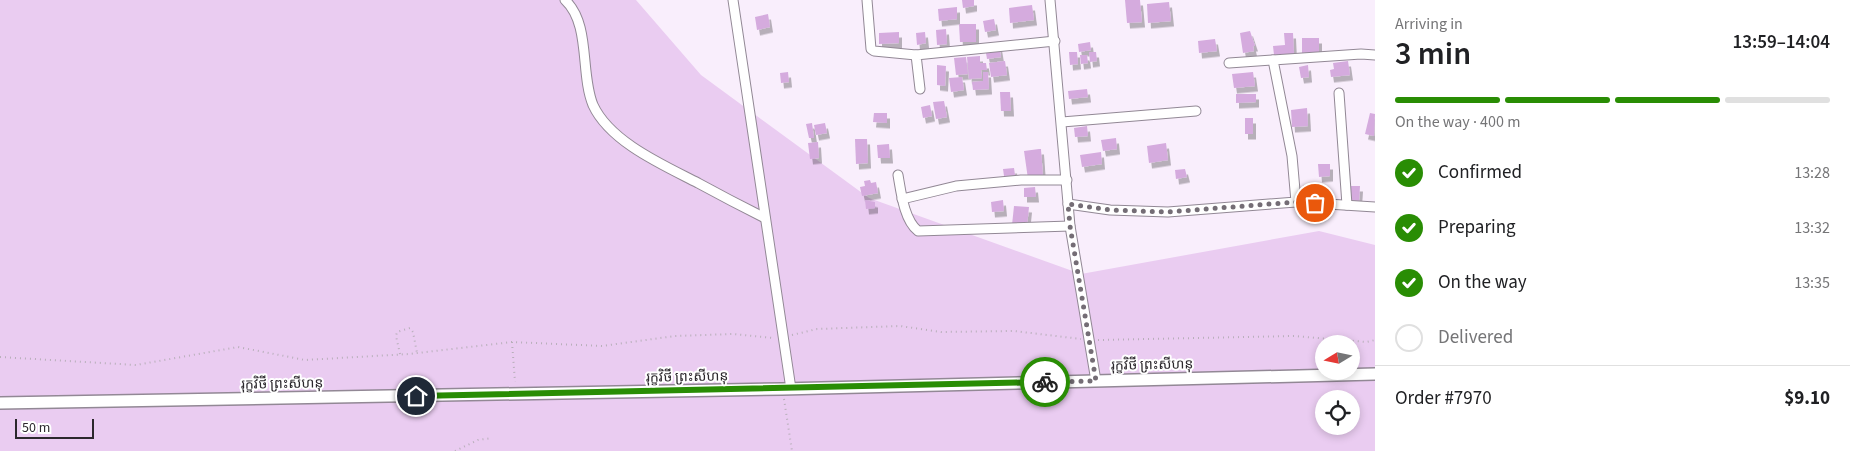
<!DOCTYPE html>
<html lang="en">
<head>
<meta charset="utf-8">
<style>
  :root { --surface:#fff; --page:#f6f6f6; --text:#202124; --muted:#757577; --line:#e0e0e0; --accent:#298d04 }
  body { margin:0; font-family:"Source Sans 3","Noto Sans Khmer",sans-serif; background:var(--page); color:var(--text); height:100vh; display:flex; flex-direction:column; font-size:19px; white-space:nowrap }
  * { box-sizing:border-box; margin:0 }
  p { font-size:16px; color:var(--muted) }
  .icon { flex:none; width:28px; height:28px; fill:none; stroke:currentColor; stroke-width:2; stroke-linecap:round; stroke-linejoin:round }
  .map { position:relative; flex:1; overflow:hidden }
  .details { display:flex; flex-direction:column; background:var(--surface); width:475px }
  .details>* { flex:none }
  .needle { width:32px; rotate:260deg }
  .controls { position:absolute; left:1315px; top:335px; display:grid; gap:10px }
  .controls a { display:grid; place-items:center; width:45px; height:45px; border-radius:50%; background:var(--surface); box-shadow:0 2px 8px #0003; font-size:25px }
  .scale { position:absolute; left:15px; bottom:12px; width:79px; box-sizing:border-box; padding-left:5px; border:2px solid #2c282d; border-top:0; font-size:14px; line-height:18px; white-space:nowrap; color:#2c282d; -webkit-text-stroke:4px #fff; paint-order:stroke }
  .pin { position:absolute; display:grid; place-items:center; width:42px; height:42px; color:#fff; margin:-21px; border:2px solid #fff; border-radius:50%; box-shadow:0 1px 5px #0007 }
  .courier { position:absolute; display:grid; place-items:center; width:50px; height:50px; margin:-25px; border:4px solid #298d04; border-radius:50%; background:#fff; color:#222; box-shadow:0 1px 6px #0007 }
  .head em { font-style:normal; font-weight:600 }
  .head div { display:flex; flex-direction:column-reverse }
  .head { display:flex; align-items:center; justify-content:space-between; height:85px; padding:0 20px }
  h1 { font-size:32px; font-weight:600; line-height:38px }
  .bar { display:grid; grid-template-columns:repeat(4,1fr); gap:8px 5px; align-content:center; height:60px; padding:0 20px }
  .bar i { height:6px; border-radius:4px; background:var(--line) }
  .bar .on { background:var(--accent) }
  .bar p { grid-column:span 4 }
  .line { display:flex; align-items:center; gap:12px; padding:0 20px; border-top:1px solid var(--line) }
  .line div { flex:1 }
  ol { padding:0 20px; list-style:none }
  li { display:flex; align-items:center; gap:15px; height:55px }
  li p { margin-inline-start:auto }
  li .icon { padding:5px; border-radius:50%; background:var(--accent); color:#fff; stroke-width:4 }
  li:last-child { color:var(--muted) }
  li i { width:28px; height:28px; border:2px solid var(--line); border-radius:50% }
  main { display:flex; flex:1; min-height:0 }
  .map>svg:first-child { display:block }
  .green { fill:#eaccf1; fill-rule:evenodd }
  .building { fill:#d5abde; filter:url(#shadow) }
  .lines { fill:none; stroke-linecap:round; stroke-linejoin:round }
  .minor-casing { stroke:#928895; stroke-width:11 }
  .tertiary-casing { stroke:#928895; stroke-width:14 }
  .path { stroke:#b8afba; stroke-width:2; stroke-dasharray:1 4; stroke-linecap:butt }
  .minor { stroke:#fff; stroke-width:9 }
  .tertiary { stroke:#fff; stroke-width:11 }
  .done { stroke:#746d75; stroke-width:5; stroke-dasharray:0 9 }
  .route { stroke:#298d04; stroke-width:6 }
  .labels { text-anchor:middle; stroke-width:4; stroke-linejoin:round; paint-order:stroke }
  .street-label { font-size:14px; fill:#2c282d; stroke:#fff }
</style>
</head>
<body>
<main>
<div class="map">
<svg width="1375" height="451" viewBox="0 0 1375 451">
  <defs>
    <filter id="shadow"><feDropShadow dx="3" dy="5.5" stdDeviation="0" flood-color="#0004"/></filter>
  </defs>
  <rect width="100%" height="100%" fill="#f9eefc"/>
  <!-- green -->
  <path class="green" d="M0,0H636L701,75L869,198L1081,274L1319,231L1375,245V451H0ZM1324,344H1351V371H1324ZM1324,399H1351V426H1324Z"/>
  <!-- building -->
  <g class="building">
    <polygon points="962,0 974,0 974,6 963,8"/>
    <polygon points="1125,0 1140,0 1142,22 1127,23"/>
    <polygon points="1169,2 1171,21 1148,23 1147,4"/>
    <polygon points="1032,5 1034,20 1010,23 1009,8"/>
    <polygon points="957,7 957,19 939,21 938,9"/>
    <polygon points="768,14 770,27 757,30 755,17"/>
    <polygon points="994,19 996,30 985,32 983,21"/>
    <polygon points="959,24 976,24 976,42 960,42"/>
    <polygon points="946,29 947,44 937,45 936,30"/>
    <polygon points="1250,31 1255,46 1253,46 1254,51 1243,53 1240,33"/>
    <polygon points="899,32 899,43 879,44 879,33"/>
    <polygon points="925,32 926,43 917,45 916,33"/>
    <polygon points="1284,33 1293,33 1294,54 1274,55 1273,46 1285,45"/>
    <polygon points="1302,38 1319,38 1319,52 1302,53"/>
    <polygon points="1215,39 1217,51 1199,53 1198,41"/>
    <polygon points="1090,42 1091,50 1079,52 1078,44"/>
    <polygon points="999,45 1001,57 987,59 985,47"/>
    <polygon points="1069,52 1077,52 1078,64 1070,65"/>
    <polygon points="1089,52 1096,52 1097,61 1090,62"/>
    <polygon points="1080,55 1087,55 1088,63 1081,64"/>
    <polygon points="980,56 980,63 986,63 987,70 981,70 982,78 969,79 967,57"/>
    <polygon points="966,57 968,74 956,75 954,58"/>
    <polygon points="1005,61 1007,75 991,77 989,63"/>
    <polygon points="1348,61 1350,75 1331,77 1330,70 1334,69 1333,63"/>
    <polygon points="937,65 946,66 945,86 937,85"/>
    <polygon points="1308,65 1309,77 1301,78 1299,67"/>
    <polygon points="788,72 789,82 781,83 780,73"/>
    <polygon points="983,72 988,72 989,89 973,90 972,82 983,81"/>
    <polygon points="1253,72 1255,86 1234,88 1232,74"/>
    <polygon points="962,77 964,90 951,92 949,78"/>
    <polygon points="1087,89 1088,97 1069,99 1068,91"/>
    <polygon points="1000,92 1010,92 1011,111 1001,111"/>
    <polygon points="1236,94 1256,94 1256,102 1236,103"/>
    <polygon points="944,101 947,117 936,119 933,102"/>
    <polygon points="930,105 932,116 923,118 921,107"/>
    <polygon points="1307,108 1308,126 1292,127 1291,110"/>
    <polygon points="874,113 887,113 887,123 873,122"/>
    <polygon points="1370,113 1375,114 1374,136 1365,134"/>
    <rect x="1245" y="118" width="8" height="16"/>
    <polygon points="812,123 814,138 809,138 806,124"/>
    <polygon points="825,123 827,133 816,135 814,125"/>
    <polygon points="1087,126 1088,136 1075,137 1074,128"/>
    <polygon points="1116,138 1117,149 1103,151 1101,140"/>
    <polygon points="855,139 867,139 868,163 856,164"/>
    <polygon points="818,142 819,158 810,159 808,143"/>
    <polygon points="1166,143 1168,160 1149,163 1147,146"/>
    <polygon points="889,144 890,158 878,158 877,145"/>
    <polygon points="1039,149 1041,149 1043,177 1028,179 1024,151"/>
    <polygon points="1101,152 1102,164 1082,167 1080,155"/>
    <polygon points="1318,164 1330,164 1330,176 1319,177"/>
    <polygon points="1014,168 1015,175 1004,176 1003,169"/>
    <polygon points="1185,169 1187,177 1176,179 1175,170"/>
    <polygon points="870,180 871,183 876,182 878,193 862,196 860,187 865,186 864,181"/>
    <polygon points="1303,185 1322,186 1322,196 1303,196"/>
    <polygon points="1350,186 1360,186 1359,201 1349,200"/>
    <polygon points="1035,187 1036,197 1024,197 1024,188"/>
    <polygon points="865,200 875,202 875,208 866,209"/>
    <polygon points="1003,200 1004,211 992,212 991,202"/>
    <polygon points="1014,206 1029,207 1027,226 1012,225"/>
  </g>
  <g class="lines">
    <!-- minor casing -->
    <g class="minor-casing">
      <g id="minor">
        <path d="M565,0C591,24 580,74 593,105C610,142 663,165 698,183C720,195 743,207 765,218"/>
        <polyline points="733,0 791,389"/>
        <polyline points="867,0 871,49 874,51 916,55"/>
        <polyline points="1050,0 1070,226 1096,381"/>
        <polyline points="1229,63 1273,60"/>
        <polyline points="920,89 916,55 1055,41"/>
        <polyline points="1339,93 1347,205"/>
        <polyline points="1062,122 1196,111"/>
        <path d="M898,175C901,192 904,220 918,231L1070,226"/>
        <polyline points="902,199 956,186 1021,180 1067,180"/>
        <polyline points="1296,202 1375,207"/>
        <polyline points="1068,204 1110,210 1168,212 1296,202 1292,156 1273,60 1361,54 1375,55"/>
      </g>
    </g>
    <!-- tertiary casing -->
    <g class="tertiary-casing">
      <polyline id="tertiary" points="0,403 782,389 1375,374"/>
    </g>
    <!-- path -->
    <g class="path">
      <polyline points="792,335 817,329 900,326 941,332 1014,331 1081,339"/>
      <polyline points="1098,340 1294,336 1367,342 1375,340"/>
      <polyline points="512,342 515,382"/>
      <polyline points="400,354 396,336 397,332 410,328 413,332 417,353"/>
      <polyline points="0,357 136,365 238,347 305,360 409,354 512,342 602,346 675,336 733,334 773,338"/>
      <polyline points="784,399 792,451"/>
      <polyline points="455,451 478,440 492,438"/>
    </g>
    <!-- minor -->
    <use href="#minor" class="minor"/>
    <!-- tertiary -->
    <use href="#tertiary" class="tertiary"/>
  </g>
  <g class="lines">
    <!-- done -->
    <polyline class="done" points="1045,382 1096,381 1070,226 1068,204 1110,210 1168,212 1296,202 1315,203"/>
    <!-- route -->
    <polyline class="route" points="416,396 1045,382"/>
  </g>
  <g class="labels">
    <!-- street labels -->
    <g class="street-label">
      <text transform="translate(1152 364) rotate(-1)" y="5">រុក្ខវិថី ព្រះសីហនុ</text>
      <text transform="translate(687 376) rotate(-1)" y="5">រុក្ខវិថី ព្រះសីហនុ</text>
      <text transform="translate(282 383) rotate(-1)" y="5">រុក្ខវិថី ព្រះសីហនុ</text>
    </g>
  </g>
</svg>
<div class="controls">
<a><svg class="needle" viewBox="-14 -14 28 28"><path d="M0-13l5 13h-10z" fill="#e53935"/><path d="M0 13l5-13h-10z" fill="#757577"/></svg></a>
<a><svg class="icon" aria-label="locate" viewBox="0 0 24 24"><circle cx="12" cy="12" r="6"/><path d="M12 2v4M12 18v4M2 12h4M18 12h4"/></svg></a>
</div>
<div class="scale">50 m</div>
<div class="pin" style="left:1315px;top:203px;background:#ea580c"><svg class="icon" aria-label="bag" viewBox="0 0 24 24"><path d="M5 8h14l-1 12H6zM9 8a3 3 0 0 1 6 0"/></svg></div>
<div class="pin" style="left:416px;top:396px;background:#1f2937"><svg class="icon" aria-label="home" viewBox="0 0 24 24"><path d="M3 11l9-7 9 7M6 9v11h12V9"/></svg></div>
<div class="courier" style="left:1045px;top:382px"><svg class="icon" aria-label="bike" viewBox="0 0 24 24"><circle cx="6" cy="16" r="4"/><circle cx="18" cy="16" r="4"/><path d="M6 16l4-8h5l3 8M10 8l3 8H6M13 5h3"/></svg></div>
</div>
<section class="details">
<div class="head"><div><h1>3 min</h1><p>Arriving in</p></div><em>13:59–14:04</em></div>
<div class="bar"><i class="on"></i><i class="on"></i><i class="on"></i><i></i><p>On the way · 400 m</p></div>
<ol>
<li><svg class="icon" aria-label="check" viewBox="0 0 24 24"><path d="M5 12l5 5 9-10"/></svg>Confirmed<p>13:28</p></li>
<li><svg class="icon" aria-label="check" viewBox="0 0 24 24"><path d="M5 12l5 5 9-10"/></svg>Preparing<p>13:32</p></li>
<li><svg class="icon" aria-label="check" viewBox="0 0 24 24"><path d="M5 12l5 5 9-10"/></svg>On the way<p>13:35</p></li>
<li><i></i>Delivered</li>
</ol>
<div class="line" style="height:65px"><div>Order #7970</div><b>$9.10</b></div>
</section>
</main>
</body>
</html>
